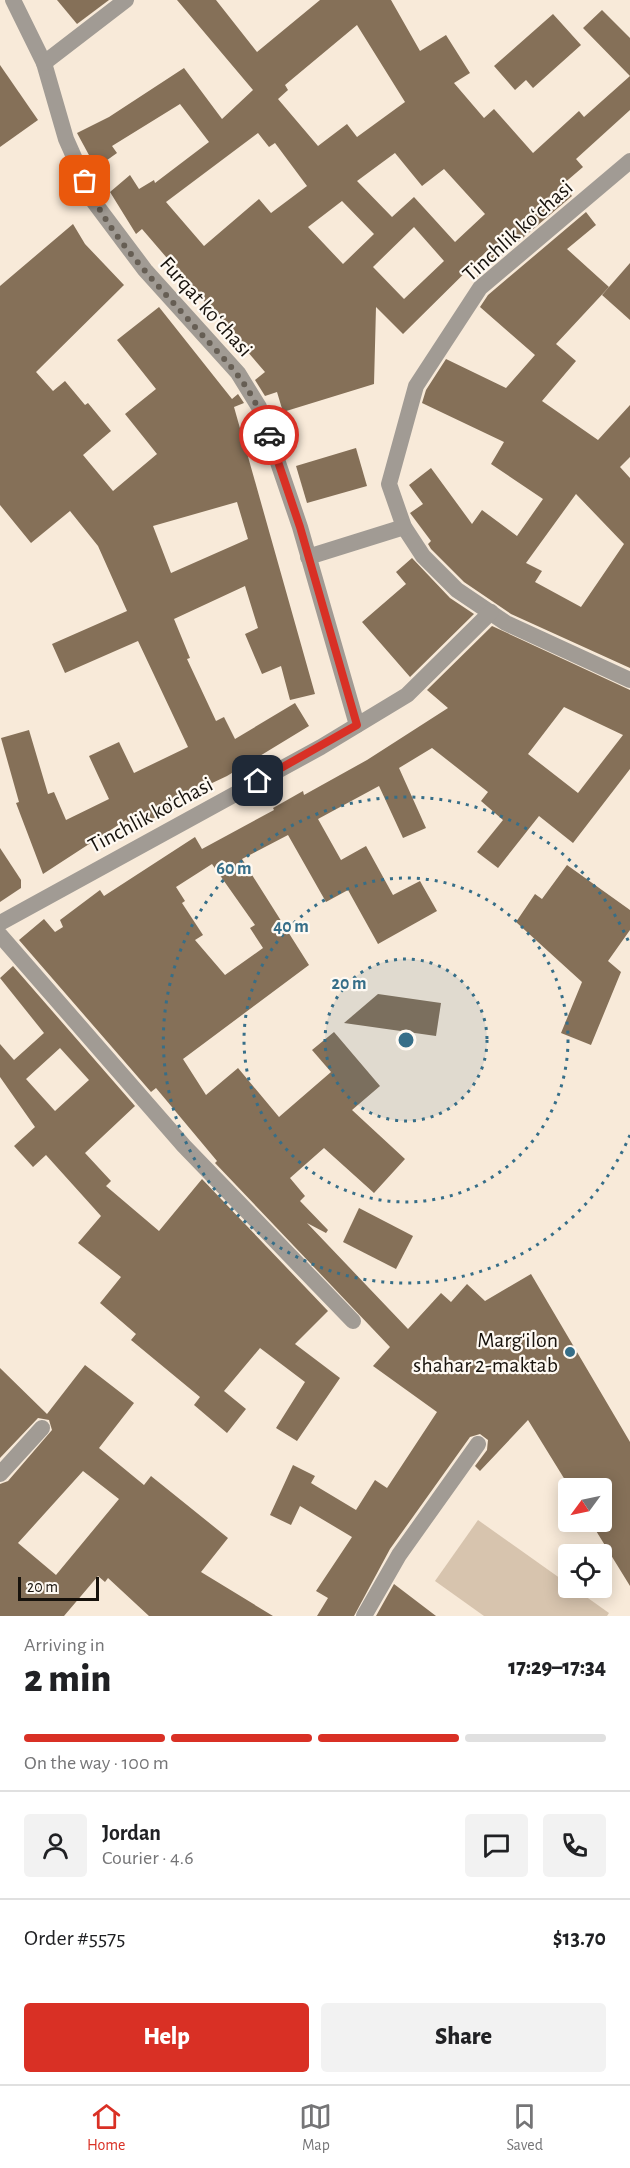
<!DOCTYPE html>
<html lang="en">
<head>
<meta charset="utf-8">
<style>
  :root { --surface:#fff; --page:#f2f2f2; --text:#202124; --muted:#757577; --line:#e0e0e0; --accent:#d93025 }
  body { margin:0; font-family:"Alegreya Sans",sans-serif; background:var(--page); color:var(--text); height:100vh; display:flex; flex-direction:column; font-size:22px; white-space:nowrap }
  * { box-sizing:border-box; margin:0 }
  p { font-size:20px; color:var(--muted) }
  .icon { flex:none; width:33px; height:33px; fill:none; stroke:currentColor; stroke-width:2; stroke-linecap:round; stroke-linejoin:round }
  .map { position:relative; height:1616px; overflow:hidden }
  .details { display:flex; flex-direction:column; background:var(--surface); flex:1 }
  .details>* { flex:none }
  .needle { width:39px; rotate:237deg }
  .controls { position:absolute; left:558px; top:1478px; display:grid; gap:12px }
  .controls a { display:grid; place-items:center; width:54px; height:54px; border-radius:6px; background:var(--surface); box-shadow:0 3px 15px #0003; font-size:30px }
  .scale { position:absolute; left:18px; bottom:15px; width:81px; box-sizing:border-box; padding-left:6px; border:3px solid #17120c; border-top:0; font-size:16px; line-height:21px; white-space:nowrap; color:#17120c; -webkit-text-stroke:4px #fef9f2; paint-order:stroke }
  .pin { position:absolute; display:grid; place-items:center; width:51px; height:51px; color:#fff; margin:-26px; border-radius:12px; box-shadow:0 3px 9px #0006 }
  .courier { position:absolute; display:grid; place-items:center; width:60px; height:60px; margin:-30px; border:4px solid #d93025; border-radius:50%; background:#fff; color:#222; box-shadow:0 2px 8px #0007 }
  .summary em { font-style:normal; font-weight:800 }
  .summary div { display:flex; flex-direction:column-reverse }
  .summary { display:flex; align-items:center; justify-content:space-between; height:102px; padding:0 24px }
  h1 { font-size:39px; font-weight:800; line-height:45px }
  .bar { display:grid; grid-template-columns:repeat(4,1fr); gap:9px 6px; align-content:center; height:72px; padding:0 24px }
  .bar i { height:8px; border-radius:4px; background:var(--line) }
  .bar .active { background:var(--accent) }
  .bar p { grid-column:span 4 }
  .line { display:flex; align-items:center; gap:15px; padding:0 24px; border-top:2px solid var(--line) }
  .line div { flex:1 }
  .round { display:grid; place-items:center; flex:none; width:63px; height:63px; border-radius:6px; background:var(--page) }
  .primary-button { display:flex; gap:12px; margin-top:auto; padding:12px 24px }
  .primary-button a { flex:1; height:69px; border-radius:6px; background:var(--accent); color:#fff; font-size:24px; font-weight:800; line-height:69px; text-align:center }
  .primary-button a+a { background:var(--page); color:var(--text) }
  .dock { display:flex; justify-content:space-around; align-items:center; height:84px; border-top:2px solid var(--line); background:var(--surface); font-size:16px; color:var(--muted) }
  .dock a { display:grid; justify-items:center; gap:3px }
  .dock .active { color:var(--accent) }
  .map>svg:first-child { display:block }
  .green { fill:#d7c4ae }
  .building { fill:#857058; fill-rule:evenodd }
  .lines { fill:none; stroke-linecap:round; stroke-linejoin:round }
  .minor { stroke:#a19b94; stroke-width:16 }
  .done { stroke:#665e54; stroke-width:6; stroke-dasharray:0 10.8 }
  .route { stroke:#d93025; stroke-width:8 }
  .ring { fill:none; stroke:#366e88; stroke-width:3; stroke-dasharray:3 6 }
  .poi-dot { fill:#366e88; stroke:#fef9f2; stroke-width:2 }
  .labels { text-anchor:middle; stroke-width:4.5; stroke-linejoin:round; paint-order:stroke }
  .street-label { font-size:22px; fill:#17120c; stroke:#fef9f2 }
  .poi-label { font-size:22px; fill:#17120c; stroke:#fef9f2; text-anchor:end }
  .centre { fill:#366e88; stroke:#fef9f2; stroke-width:3 }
  .ring-label { font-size:18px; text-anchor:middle; font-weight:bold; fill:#366e88; stroke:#fef9f2; stroke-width:4.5; stroke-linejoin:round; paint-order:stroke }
</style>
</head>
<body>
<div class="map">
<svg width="630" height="1616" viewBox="0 0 630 1616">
  <rect width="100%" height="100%" fill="#f8ead9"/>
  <!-- green -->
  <polygon class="green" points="478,1520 609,1613 607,1616 484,1616 435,1581"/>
  <!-- building -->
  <g class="building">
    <polygon points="57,0 109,0 77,24"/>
    <path d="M177,0H216L257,52L320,0H391L420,51L446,35L470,73L454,83L484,118L494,109L533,153L579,111L584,117L630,76L583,28L602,10L630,38V110L576,159L583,167L562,185L572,196L477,277L492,246L403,334L376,307L374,384L283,412L277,392L265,396L255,380L265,372L142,229L136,234L110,192L130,175L139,189L154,180L155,183L209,142L180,104L112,146L117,153L96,168L77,133L109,117L184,68L222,119L253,90ZM357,25L405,102L357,137L347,124L318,146L278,99L288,90L285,85ZM258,133L269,147L275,143L307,186L271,213L259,199L204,246L166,202ZM395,153L422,186L444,169L485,214L455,242L414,197L392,217L357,181ZM342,201L374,234L343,264L308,227ZM414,227L444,261L404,299L373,267Z"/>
    <polygon points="553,14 581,45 533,88 526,80 515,90 494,66"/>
    <polygon points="0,65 38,120 0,147"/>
    <path d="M586,212L596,225L567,249L609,287L556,344L576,361L542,401L598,440L630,405V457L620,467L630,478V668L511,614L464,582L431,549L428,544L431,541L410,513L423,504L409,485L431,468L472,524L482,510L517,536L543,499L491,464L504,442L422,403L426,390L446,359L506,388L535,355L480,307L488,295ZM576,494L624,544L581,607L535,582L542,571L526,563Z"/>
    <path d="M73,224L85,244L124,285L36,372L53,391L65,381L85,405L88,403L111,431L83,455L113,491L157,454L125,414L156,389L117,340L159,307L232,399L238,394L244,403L234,407L315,694L290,700L281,666L262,674L245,634L258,628L245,586L174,619L190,658L187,659L216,721L224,717L235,739L295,703L309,726L227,776L172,802L176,808L132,828L126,820L43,874L16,803L19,802L1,738L29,730L48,794L54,792L66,820L109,799L89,756L119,742L134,773L188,747L138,641L65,673L52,644L127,611L98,546L70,511L31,543L0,505V286ZM237,502L248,539L171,573L153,526Z"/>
    <polygon points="630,263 630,320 602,295"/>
    <polygon points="356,448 367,486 307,503 296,466"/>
    <polygon points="412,558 450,598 474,614 410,677 362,622 406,584 396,572"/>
    <path d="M492,626L630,690V769L573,843L539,816L498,868L477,852L503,820L481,801L488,792L432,748L399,768L426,828L403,838L379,786L318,819L341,860L366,846L393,895L420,881L437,911L378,944L348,890L326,902L288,835L242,859L309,965L183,1059L206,1095L238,1068L279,1117L331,1072L312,1050L334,1032L380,1086L352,1110L405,1159L374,1193L324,1148L290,1178L305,1196L300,1201L328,1230L326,1233L307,1223L408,1329L441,1293L451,1302L467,1284L485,1301L531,1274L630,1442V1586L590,1521H602V1488H570L528,1420L480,1471L475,1466L487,1450L488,1440L480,1434L470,1437L390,1549L354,1616H317L328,1598L316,1591L352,1537L300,1506L291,1525L270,1515L293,1465L315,1476L311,1483L356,1510L375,1480L387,1488L437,1412L373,1366L390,1347L215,1163L217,1161L156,1088L151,1092L19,940L44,919L55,932L63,927L60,920L100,890L104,896L195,837L202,849L274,810L273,808L303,791L304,795L367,760L448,708L427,690ZM564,707L623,735L578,793L528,754ZM212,864L255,925L250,928L263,948L225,975L195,940L203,935L182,903L185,901L176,887Z"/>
    <polygon points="0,848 21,880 21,888 0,902"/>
    <polygon points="567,865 630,910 630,930 608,961 621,972 591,1045 561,1033 582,982 516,922 535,894 542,899"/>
    <path d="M13,966L135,1106L85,1153L111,1181L106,1186L159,1231L202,1179L328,1311L295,1344L340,1378L297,1441L276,1428L305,1382L260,1348L224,1391L246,1409L227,1433L194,1405L200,1397L131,1340L136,1334L100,1303L121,1277L78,1243L101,1216L46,1155L33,1167L14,1146L35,1127L0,1077V1044L14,1060L44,1033L0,978ZM60,1048L89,1080L55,1111L26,1079Z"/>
    <polygon points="378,994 441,1003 436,1036 344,1023"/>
    <polygon points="359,1208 413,1236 396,1269 343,1242"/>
    <path d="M85,1365L134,1403L99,1448L144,1485L151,1476L228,1538L201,1572L273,1616H149L108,1578L105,1582L98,1576L64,1616H0V1484L8,1481L52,1430L49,1420L38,1418L0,1458V1368L47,1414ZM83,1471L119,1499L56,1575L18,1543Z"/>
    <polygon points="394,1584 436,1616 376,1616"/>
  </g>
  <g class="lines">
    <!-- minor -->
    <g class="minor">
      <polyline points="13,0 44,63 66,139 94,202 145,270 238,373 259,407 300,527 357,725"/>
      <polyline points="44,63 126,0"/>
      <polyline points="630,161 480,288 416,386 389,484 404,527 423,556 457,590 506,623 630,680"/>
      <polyline points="308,557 404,527"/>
      <polyline points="0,923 321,747 407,695 491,612"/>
      <polyline points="0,935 184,1146 353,1321"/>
      <polyline points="0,1474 42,1428"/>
      <polyline points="364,1616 399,1555 478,1444"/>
    </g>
  </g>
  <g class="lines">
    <!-- done -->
    <path class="done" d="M85,181C109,236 155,282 195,327C230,366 251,383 269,435"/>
    <!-- route -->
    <polyline class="route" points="258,781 357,725 300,527 269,435"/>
  </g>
  <!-- distance rings -->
  <circle cx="406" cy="1040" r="81" fill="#366e88" fill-opacity=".12"/>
  <g class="ring">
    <circle cx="406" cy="1040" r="81"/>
    <circle cx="406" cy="1040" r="162"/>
    <path d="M630 1135A243 243 0 1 1 630 945"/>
  </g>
  <!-- markers -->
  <circle class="poi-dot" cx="570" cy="1352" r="6"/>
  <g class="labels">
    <!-- street labels -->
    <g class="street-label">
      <text transform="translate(517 230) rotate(-42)" y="8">Tinchlik koʻchasi</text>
      <text transform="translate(207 306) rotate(48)" y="8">Furqat koʻchasi</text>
      <text transform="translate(150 814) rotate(-28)" y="8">Tinchlik ko'chasi</text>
    </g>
    <!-- poi labels -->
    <g class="poi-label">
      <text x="558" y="1347">Marg'ilon<tspan x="558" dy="25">shahar 2-maktab</tspan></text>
    </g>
  </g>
  <circle cx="406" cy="1040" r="9" class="centre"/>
  <g class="ring-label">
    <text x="234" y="874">60 m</text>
    <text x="291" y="932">40 m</text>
    <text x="349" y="989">20 m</text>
  </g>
</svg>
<div class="controls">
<a><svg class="needle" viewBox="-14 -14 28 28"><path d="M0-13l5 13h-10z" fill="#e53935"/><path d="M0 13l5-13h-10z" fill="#757577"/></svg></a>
<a><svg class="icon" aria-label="locate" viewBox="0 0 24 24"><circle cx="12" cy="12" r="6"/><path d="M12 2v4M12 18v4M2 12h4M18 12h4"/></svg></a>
</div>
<div class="scale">20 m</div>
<div class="pin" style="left:85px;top:181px;background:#ea580c"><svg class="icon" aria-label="bag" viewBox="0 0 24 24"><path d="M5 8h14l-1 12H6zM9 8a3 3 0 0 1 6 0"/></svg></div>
<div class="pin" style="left:258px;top:781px;background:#1f2937"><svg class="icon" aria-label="home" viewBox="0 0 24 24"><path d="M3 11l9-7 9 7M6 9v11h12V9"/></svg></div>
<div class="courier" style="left:269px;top:435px"><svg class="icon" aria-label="car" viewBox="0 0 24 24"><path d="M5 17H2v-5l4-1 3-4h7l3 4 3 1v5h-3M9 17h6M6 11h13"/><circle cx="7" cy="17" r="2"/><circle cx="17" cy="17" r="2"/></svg></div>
</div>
<section class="details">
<div class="summary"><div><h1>2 min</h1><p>Arriving in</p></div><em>17:29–17:34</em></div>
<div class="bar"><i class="active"></i><i class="active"></i><i class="active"></i><i></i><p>On the way · 100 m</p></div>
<div class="line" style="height:108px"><a class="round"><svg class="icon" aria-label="person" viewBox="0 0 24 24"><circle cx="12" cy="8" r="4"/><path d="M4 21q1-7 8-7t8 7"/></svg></a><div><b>Jordan</b><p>Courier · 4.6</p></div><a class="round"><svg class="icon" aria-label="chat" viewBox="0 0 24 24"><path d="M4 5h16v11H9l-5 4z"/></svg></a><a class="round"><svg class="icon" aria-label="phone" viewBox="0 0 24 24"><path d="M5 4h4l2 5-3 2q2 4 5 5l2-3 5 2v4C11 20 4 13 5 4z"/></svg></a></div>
<div class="line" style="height:78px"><div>Order #5575</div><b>$13.70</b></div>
<div class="primary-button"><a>Help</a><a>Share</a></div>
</section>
<nav class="dock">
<a class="active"><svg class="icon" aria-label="home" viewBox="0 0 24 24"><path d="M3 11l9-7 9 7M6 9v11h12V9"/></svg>Home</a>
<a><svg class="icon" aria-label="map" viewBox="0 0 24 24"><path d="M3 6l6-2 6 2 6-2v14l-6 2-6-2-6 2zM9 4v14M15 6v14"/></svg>Map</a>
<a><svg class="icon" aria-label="saved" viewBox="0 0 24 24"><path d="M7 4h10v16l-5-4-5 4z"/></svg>Saved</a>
</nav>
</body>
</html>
